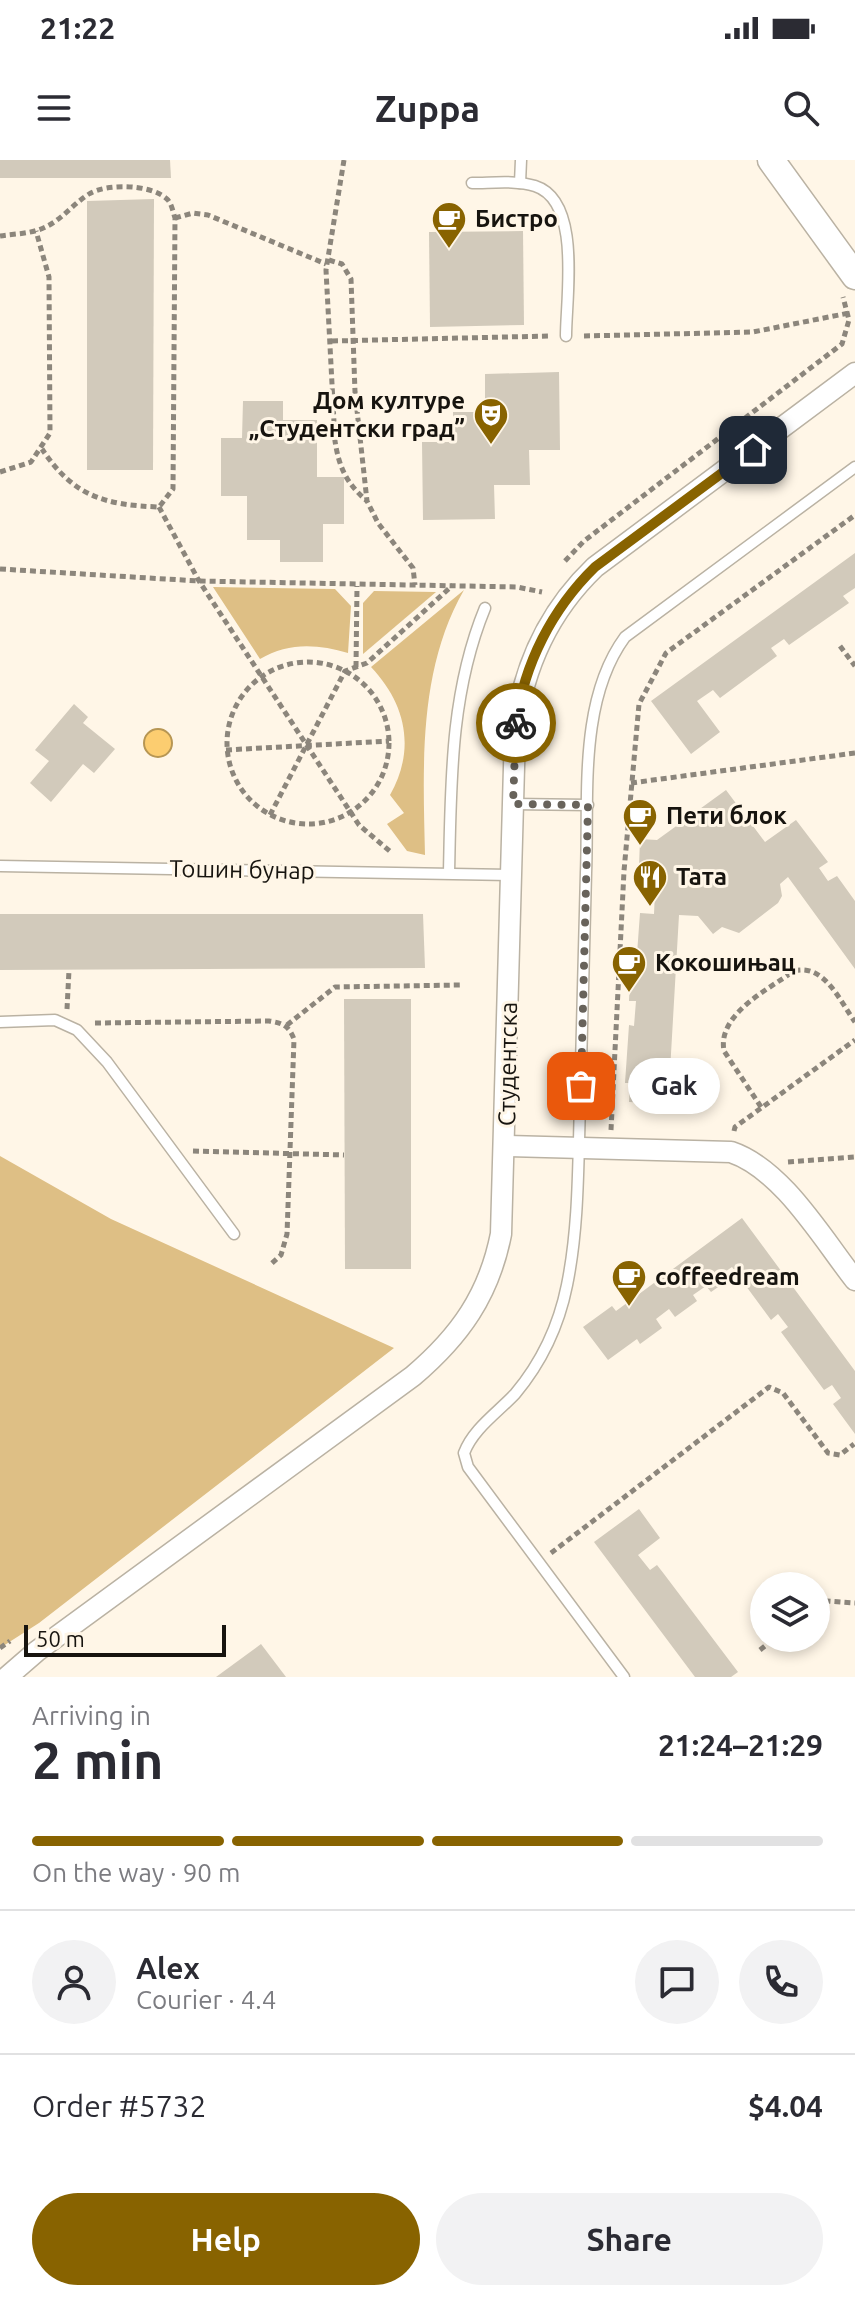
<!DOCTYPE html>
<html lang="en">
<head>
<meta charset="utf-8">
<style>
  :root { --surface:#fff; --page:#f2f2f3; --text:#2b2b33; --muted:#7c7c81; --line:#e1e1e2; --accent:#886300 }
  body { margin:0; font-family:Ubuntu,sans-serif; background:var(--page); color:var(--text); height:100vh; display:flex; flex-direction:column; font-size:30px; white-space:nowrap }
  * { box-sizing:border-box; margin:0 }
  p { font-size:26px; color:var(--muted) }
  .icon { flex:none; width:44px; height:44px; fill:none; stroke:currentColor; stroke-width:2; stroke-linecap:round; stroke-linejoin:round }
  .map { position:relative; height:1517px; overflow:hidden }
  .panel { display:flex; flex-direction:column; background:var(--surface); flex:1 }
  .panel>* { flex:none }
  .buttons { position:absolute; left:750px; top:1412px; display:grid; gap:16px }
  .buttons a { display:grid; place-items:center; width:80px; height:80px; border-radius:50%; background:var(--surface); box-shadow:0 4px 12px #0003; font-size:40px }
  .scale { position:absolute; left:24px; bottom:20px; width:202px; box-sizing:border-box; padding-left:8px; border:4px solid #17140f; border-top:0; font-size:22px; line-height:28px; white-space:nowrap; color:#17140f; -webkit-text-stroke:6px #fff6e7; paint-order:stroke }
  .pin { position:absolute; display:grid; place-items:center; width:68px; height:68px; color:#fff; margin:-34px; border-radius:16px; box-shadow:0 4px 12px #0006 }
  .courier { position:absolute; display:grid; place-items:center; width:80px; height:80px; margin:-40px; border:6px solid #886300; border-radius:50%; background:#fff; color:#222; box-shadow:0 2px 10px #0007 }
  .bubble { position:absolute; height:56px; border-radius:28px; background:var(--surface); box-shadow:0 4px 12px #0003; font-size:26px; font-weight:700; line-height:56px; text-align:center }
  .overview em { font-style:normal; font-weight:700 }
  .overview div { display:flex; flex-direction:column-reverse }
  .overview { display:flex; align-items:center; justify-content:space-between; height:136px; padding:0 32px }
  h1 { font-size:52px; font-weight:700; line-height:60px }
  .bar { display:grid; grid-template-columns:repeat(4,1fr); gap:12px 8px; align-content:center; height:96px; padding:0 32px }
  .bar i { height:10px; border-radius:6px; background:var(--line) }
  .bar .selected { background:var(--accent) }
  .bar p { grid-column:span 4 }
  .line { display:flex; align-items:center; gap:20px; padding:0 32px; border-top:2px solid var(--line) }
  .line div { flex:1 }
  .round { display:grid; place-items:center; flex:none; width:84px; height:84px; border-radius:42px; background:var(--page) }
  .cta { display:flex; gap:16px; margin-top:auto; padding:16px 32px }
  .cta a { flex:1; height:92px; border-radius:48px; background:var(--accent); color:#fff; font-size:32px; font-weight:700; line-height:92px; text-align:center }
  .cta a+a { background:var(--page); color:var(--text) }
  .status { display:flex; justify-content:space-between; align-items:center; height:56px; padding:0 40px; background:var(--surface); direction:ltr }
  .status svg { height:22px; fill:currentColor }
  header { display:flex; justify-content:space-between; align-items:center; height:104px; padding:0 32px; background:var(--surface); font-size:36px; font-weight:700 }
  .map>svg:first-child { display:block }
  .green { fill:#debf85 }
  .water { fill:#fccd70; stroke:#b79653; stroke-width:2 }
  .building { fill:#d2cabb }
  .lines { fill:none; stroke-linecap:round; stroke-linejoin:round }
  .service-casing { stroke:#bab2a3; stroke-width:13 }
  .minor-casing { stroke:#bab2a3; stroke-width:23 }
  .tertiary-casing { stroke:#bab2a3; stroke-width:29 }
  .path { stroke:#8c867c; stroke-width:5; stroke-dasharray:6 4; stroke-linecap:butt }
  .service { stroke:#fff; stroke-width:10 }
  .minor { stroke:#fff; stroke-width:20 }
  .tertiary { stroke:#fff; stroke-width:26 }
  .done { stroke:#68635b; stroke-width:8; stroke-dasharray:0 14.4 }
  .route { stroke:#886300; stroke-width:10 }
  .labels { text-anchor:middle; stroke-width:6; stroke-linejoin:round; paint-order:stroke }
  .poi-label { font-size:24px; font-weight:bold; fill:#17140f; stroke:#fff6e7; text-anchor:start }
  .street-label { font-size:24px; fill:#17140f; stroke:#fff6e7 }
</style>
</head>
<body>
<div class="status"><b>21:22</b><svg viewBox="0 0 49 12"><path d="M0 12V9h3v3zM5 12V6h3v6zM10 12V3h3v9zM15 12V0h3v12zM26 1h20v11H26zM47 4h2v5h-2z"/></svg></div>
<header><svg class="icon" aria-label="menu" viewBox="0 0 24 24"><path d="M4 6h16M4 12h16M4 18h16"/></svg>Zuppa<svg class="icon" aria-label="search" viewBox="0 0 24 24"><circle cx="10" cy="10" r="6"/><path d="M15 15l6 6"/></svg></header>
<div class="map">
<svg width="855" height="1517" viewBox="0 0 855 1517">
  <rect width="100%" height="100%" fill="#fff6e7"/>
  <!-- green -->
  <g class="green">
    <path d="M213,427L335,429L351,446L348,493C318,484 288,482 260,499Z"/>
    <path d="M464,430C418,510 423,606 425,695L407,691L387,664L404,653L390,635C416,589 406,544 371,507Z"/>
    <polygon points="374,431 436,432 363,494 363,443"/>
    <polygon points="0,996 111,1059 394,1188 39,1463 0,1488"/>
  </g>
  <!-- water -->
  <circle class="water" cx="158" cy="583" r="14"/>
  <!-- building -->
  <g class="building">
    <polygon points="0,0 170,0 171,18 0,18"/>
    <polygon points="154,39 153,310 87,310 87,41"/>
    <polygon points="523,71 524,165 430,167 429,72"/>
    <polygon points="559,212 560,290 529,290 530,325 494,325 495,359 423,360 422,282 453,282 453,252 485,252 485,214"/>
    <polygon points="243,241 283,241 283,260 317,260 317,317 344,317 344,364 323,364 323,402 280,402 280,380 247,380 247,336 221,336 221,278 242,278"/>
    <polygon points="855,393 855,428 843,436 849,443 789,485 784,479 771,488 777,496 720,538 713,530 697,541 720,572 691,594 651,541"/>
    <polygon points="74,544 88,557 83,563 115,589 94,613 83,604 51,642 30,623 49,601 35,590"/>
    <polygon points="726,630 765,682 796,660 828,702 819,708 828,721 837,716 855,741 855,809 788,717 780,724 782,736 778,743 739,773 722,767 713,774 698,756 679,755 670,911 686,912 685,945 629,942 630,923 625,923 629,865 634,866 636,841 629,841 631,794 637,794 640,753 654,754 656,708 639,707 640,679 657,680"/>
    <polygon points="0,754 423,754 425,808 0,810"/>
    <polygon points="344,839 411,839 411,1109 345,1109"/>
    <polygon points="742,1058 855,1211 855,1274 833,1244 841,1238 832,1225 824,1230 781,1172 788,1167 778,1154 771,1160 732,1107 719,1116 724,1123 711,1132 706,1126 693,1135 697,1141 675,1157 669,1149 656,1159 662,1168 640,1184 637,1179 608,1200 583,1167 612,1146 616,1151"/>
    <polygon points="639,1349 660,1378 638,1395 650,1410 657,1405 664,1414 738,1512 731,1517 695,1517 594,1382"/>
    <polygon points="261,1484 286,1517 216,1517"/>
  </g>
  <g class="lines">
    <!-- service casing -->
    <g class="service-casing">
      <g id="service">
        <path d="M472,23C492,23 516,20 535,26C582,41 566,137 566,176"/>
        <polyline points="520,23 521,0"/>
        <polyline points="513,644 588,645"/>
        <polyline points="0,706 512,715"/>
        <path d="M449,713C451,623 450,533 485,448"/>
        <polyline points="0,862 55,860 77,870 107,902 234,1074"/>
        <path d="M624,1517L468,1307L464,1293C473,1269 497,1253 515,1234C541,1203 559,1165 567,1125C579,1066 578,1004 580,944C582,867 584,790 586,713C589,637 578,541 625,477L855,307"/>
      </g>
    </g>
    <!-- minor casing -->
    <g class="minor-casing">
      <g id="minor">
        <path d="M506,986L731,992C782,1009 822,1078 855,1120"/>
        <path d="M7,1517L37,1491L413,1216C460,1176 489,1135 501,1074L515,571C523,508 549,451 595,407L855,213"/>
      </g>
    </g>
    <!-- tertiary casing -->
    <g class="tertiary-casing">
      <polyline id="tertiary" points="771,0 855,116"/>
    </g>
    <!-- path -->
    <g class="path">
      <path d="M344,0L326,110L335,281C339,307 346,323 367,341"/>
      <polyline points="175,58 193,53 208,55 326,104"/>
      <path d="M0,76C12,74 26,74 38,70C60,63 70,46 89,34C107,23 153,24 168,40C172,45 173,52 175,58L173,329L159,347C104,345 73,336 42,289"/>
      <polyline points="329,100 342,104 351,119 355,232 367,341 378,363 413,408 415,425"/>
      <polyline points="584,176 753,172 849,153"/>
      <polyline points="332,181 550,176"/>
      <polyline points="0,312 31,302 50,273 49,117 36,71"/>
      <polyline points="159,347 199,421 359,665 392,693"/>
      <polyline points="565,401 584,381 842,184 849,160 843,137"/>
      <polyline points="0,409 199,421 517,427 542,432"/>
      <polyline points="840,486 855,506"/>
      <circle cx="308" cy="583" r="81"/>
      <polyline points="356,507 357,426"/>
      <polyline points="226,590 389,581"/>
      <polyline points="631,623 855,593"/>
      <polyline points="270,655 345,511 367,503 453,425"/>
      <polyline points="67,849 69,810"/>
      <path d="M95,863L269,861C283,863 289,866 294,879L287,1074L281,1095L271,1104"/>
      <polyline points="287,865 335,827 461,825"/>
      <path d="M761,947L724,891C717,854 769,829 794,811C824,803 840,841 855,862"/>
      <polyline points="611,970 624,711 639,544 666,493 855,355"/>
      <polyline points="734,971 735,967 855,880"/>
      <polyline points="193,991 344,995"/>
      <polyline points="788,1002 855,997"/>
      <polyline points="551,1393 769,1227 783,1233 828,1293 840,1295 854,1284"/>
      <polyline points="816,1447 827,1441 855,1443"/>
      <polyline points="0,1488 10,1481"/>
      <polyline points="760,1490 775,1478"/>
    </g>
    <!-- service -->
    <use href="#service" class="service"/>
    <!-- minor -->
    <use href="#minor" class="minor"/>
    <!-- tertiary -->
    <use href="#tertiary" class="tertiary"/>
  </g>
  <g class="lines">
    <!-- done -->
    <polyline class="done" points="516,563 513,644 588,645 581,926"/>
    <!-- route -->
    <path class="route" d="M516,563C524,504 552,449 595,407L753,290"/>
  </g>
  <!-- icons -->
  <defs>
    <g id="cafe-pin" transform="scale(1.8)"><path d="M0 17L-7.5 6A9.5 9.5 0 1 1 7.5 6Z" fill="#886300" stroke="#fff6e7"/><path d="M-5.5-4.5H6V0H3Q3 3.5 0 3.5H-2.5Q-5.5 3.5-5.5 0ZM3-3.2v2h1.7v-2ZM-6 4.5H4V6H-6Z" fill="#fff"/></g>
    <g id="theatre-pin" transform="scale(1.8)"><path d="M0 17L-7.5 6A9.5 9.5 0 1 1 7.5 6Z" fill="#886300" stroke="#fff6e7"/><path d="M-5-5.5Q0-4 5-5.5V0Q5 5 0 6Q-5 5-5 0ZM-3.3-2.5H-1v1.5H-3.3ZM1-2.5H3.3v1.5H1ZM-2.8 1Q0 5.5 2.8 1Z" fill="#fff"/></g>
    <g id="restaurant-pin" transform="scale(1.8)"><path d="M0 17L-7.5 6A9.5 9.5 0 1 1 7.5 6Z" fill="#886300" stroke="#fff6e7"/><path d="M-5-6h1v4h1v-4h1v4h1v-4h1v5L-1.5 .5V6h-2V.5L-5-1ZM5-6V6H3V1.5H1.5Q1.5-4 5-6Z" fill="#fff"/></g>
  </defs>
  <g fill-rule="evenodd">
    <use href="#cafe-pin" x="449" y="59"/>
    <use href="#theatre-pin" x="491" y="255"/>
    <use href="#cafe-pin" x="640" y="656"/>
    <use href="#restaurant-pin" x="650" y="717"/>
    <use href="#cafe-pin" x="629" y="803"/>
    <use href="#cafe-pin" x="629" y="1117"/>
  </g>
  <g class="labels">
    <!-- poi labels -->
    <g class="poi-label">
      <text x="475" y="67">Бистро</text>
      <text x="465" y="249" text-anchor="end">Дом културе<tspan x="465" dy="28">„Студентски град”</tspan></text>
      <text x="666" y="664">Пети блок</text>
      <text x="676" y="725">Тата</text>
      <text x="655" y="811">Кокошињац</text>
      <text x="655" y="1125">coffeedream</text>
    </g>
    <!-- street labels -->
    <g class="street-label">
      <text transform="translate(242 710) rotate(1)" y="8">Тошин бунар</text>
      <text transform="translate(508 904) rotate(-89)" y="8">Студентска</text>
    </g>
  </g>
</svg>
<div class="buttons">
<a><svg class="icon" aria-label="layers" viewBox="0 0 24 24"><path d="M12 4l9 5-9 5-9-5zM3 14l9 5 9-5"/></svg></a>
</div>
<div class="scale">50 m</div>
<div class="pin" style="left:581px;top:926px;background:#ea580c"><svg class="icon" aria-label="bag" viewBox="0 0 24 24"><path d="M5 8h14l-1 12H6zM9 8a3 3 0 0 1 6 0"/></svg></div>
<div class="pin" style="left:753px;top:290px;background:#1f2937"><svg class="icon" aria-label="home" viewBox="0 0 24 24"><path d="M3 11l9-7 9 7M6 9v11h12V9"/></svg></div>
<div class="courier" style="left:516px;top:563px"><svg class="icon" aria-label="bike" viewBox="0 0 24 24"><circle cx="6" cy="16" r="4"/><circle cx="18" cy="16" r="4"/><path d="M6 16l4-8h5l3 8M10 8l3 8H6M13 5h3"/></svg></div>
<div class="bubble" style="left:628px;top:898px;width:92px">Gak</div>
</div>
<section class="panel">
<div class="overview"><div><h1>2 min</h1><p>Arriving in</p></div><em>21:24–21:29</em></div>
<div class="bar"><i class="selected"></i><i class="selected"></i><i class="selected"></i><i></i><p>On the way · 90 m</p></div>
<div class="line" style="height:144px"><a class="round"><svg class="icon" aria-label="person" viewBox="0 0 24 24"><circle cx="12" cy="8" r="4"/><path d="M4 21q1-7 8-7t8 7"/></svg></a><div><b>Alex</b><p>Courier · 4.4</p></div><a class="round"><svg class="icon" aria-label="chat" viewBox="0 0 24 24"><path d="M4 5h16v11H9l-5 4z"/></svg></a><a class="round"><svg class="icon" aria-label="phone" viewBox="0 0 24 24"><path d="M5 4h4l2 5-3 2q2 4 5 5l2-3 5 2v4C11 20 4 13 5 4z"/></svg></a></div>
<div class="line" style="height:104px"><div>Order #5732</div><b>$4.04</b></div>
<div class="cta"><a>Help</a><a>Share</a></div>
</section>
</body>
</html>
